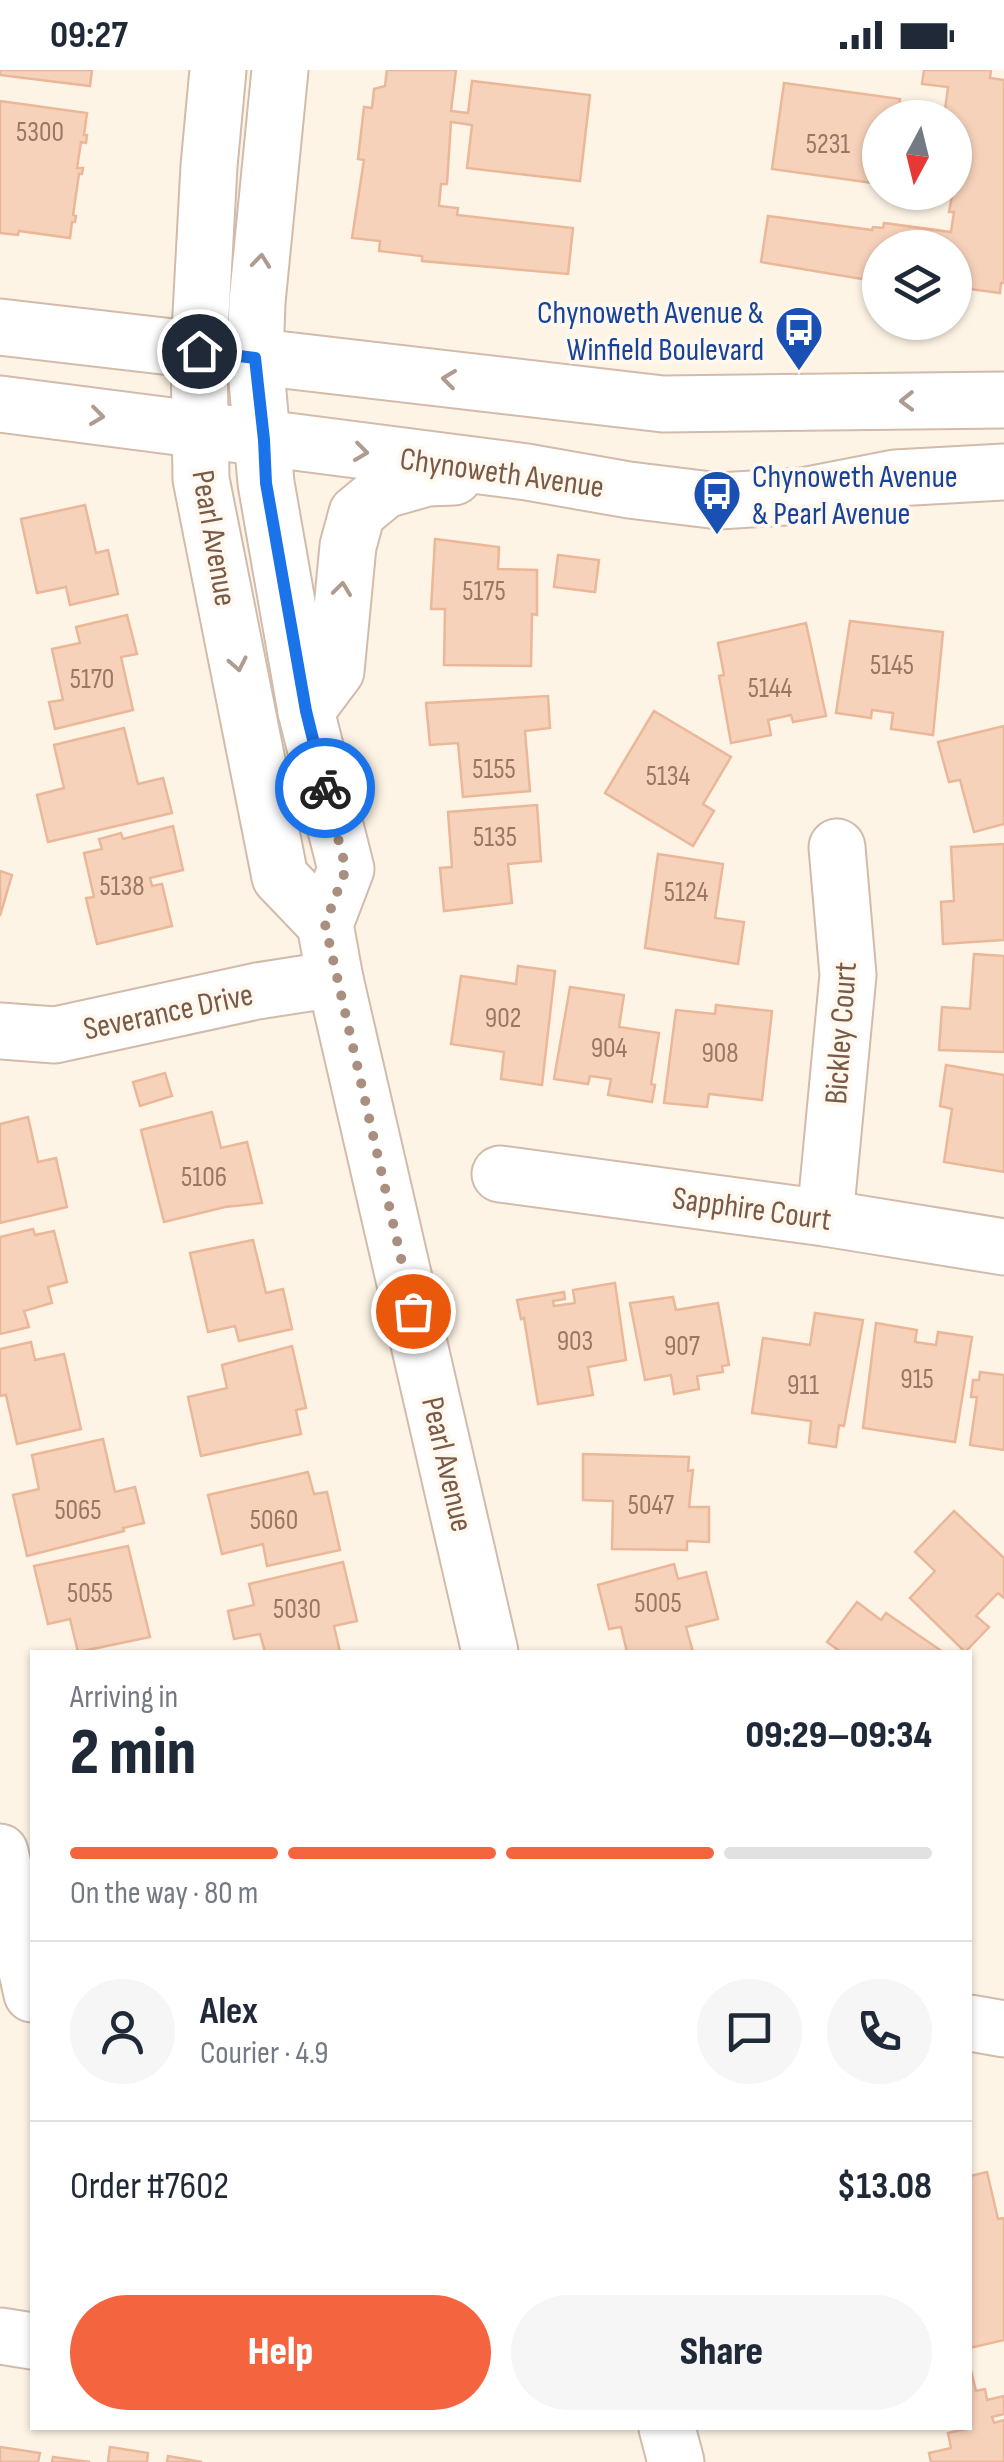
<!DOCTYPE html>
<html lang="en">
<head>
<meta charset="utf-8">
<style>
  :root { --surface:#fff; --page:#f6f6f7; --text:#1f2937; --muted:#747a83; --line:#e0e1e3; --accent:#f4653f }
  body { margin:0; font-family:"Sofia Sans Condensed",sans-serif; background:var(--page); color:var(--text); height:100vh; display:flex; flex-direction:column; font-size:38px; white-space:nowrap }
  * { box-sizing:border-box; margin:0 }
  p { font-size:32px; color:var(--muted) }
  .icon { flex:none; width:55px; height:55px; fill:none; stroke:currentColor; stroke-width:2; stroke-linecap:round; stroke-linejoin:round }
  .map { position:relative; flex:1; overflow:hidden }
  .side { position:absolute; left:30px; top:1580px; width:942px; height:780px; display:flex; flex-direction:column; background:var(--surface); border-radius:0px; box-shadow:0 2px 8px #0004 }
  .side>* { flex:none }
  .needle { width:65px; rotate:187deg }
  .fabs { position:absolute; left:862px; top:30px; display:grid; gap:20px }
  .fabs a { display:grid; place-items:center; width:110px; height:110px; border-radius:50%; background:var(--surface); box-shadow:0 2px 8px #0004; font-size:50px }
  .pin { position:absolute; display:grid; place-items:center; width:85px; height:85px; color:#fff; margin:-42px; border:5px solid #fff; border-radius:50%; box-shadow:0 2px 10px #0007 }
  .courier { position:absolute; display:grid; place-items:center; width:100px; height:100px; margin:-50px; border:8px solid #1a73e8; border-radius:50%; background:#fff; color:#222; box-shadow:0 2px 12px #0007 }
  .headline em { font-style:normal; font-weight:800 }
  .headline div { display:flex; flex-direction:column-reverse }
  .headline { display:flex; align-items:center; justify-content:space-between; height:170px; padding:0 40px }
  h1 { font-size:65px; font-weight:800; line-height:75px }
  .bar { display:grid; grid-template-columns:repeat(4,1fr); gap:15px 10px; align-content:center; height:120px; padding:0 40px }
  .bar i { height:12px; border-radius:8px; background:var(--line) }
  .bar .current { background:var(--accent) }
  .bar p { grid-column:span 4 }
  .line { display:flex; align-items:center; gap:25px; padding:0 40px; border-top:2px solid var(--line) }
  .line div { flex:1 }
  .round { display:grid; place-items:center; flex:none; width:105px; height:105px; border-radius:52px; background:var(--page) }
  .primary-button { display:flex; gap:20px; margin-top:auto; padding:20px 40px }
  .primary-button a { flex:1; height:115px; border-radius:60px; background:var(--accent); color:#fff; font-size:40px; font-weight:800; line-height:115px; text-align:center }
  .primary-button a+a { background:var(--page); color:var(--text) }
  .status { display:flex; justify-content:space-between; align-items:center; height:70px; padding:0 50px; background:var(--surface); direction:ltr }
  .status svg { height:28px; fill:currentColor }
  .map>svg:first-child { display:block }
  .building { fill:#f7d2ba; stroke:#ebb799; stroke-width:2.5 }
  .lines { fill:none; stroke-linecap:round; stroke-linejoin:round }
  .minor-casing { stroke:#d2bbaa; stroke-width:59 }
  .minor { stroke:#fff; stroke-width:55 }
  .oneway { stroke:#b09b91 }
  .done { stroke:#a98f7f; stroke-width:10; stroke-dasharray:0 18 }
  .route { stroke:#1a73e8; stroke-width:12 }
  .labels { text-anchor:middle; stroke-width:8; stroke-linejoin:round; paint-order:stroke }
  .number-label { font-size:28px; fill:#9a7764 }
  .transit-label { font-size:32px; fill:#164399; stroke:#fff8ee; text-anchor:end }
  .street-label { font-size:32px; fill:#7b5947; stroke:#fff8ee }
</style>
</head>
<body>
<div class="status"><b>09:27</b><svg viewBox="0 0 49 12"><path d="M0 12V9h3v3zM5 12V6h3v6zM10 12V3h3v9zM15 12V0h3v12zM26 1h20v11H26zM47 4h2v5h-2z"/></svg></div>
<div class="map">
<svg width="1004" height="2392" viewBox="0 0 1004 2392">
  <rect width="100%" height="100%" fill="#fef4e6"/>
  <!-- building -->
  <g class="building">
    <polygon points="0,0 92,0 90,16 0,5"/>
    <polygon points="387,0 456,0 451,41 468,43 472,11 590,25 580,111 467,98 472,55 451,52 447,114 441,114 439,136 458,138 457,145 573,158 568,204 422,191 422,186 379,181 380,171 352,168 364,90 358,89 364,37 372,38 374,19 385,16"/>
    <polygon points="924,0 991,0 990,8 1004,10 1004,213 1001,213 1000,223 955,217 955,178 880,178 880,212 761,192 768,146 872,160 873,157 883,158 884,153 951,162 954,142 949,142 963,67 955,65 955,48 944,48 948,17 922,14"/>
    <polygon points="784,13 900,29 898,48 880,48 880,114 772,99"/>
    <polygon points="0,31 87,43 84,65 87,65 86,73 81,72 77,98 83,98 82,104 79,104 73,145 76,146 75,152 72,152 70,168 19,161 18,165 0,163"/>
    <polygon points="85,435 96,483 108,480 118,524 70,535 66,517 37,523 21,449"/>
    <polygon points="435,469 499,477 498,499 537,500 537,545 532,544 531,596 444,595 445,539 431,539"/>
    <polygon points="558,485 599,490 595,522 554,517"/>
    <polygon points="127,545 137,584 121,587 133,640 55,659 49,632 63,630 52,579 80,573 76,557"/>
    <polygon points="850,551 943,562 933,665 891,659 893,643 872,640 871,648 836,643"/>
    <polygon points="806,553 826,646 793,652 791,645 768,650 771,665 731,673 719,606 724,605 718,573"/>
    <polygon points="548,626 550,658 525,661 530,721 463,727 458,673 430,675 426,633"/>
    <polygon points="654,641 731,687 703,734 714,741 693,776 605,723"/>
    <polygon points="1004,656 1004,754 974,762 960,710 949,712 938,672"/>
    <polygon points="124,658 138,714 163,708 172,743 48,772 37,725 64,718 54,675"/>
    <polygon points="537,735 541,791 508,794 512,833 444,841 440,798 452,797 448,742"/>
    <polygon points="173,756 183,800 150,808 152,816 162,814 172,856 97,874 86,828 94,827 84,783 102,779 99,769 121,763 123,769"/>
    <polygon points="1004,774 1004,870 943,874 941,832 954,831 951,777"/>
    <polygon points="658,784 723,794 715,848 744,852 738,894 645,878"/>
    <polygon points="0,801 12,805 0,846"/>
    <polygon points="974,884 1004,886 1004,982 939,980 942,937 970,939"/>
    <polygon points="518,896 555,901 542,1015 501,1009 504,982 451,974 461,906 516,914"/>
    <polygon points="570,917 624,925 619,957 659,963 651,1014 655,1015 652,1032 608,1025 611,1009 590,1006 588,1014 554,1009"/>
    <polygon points="716,935 772,941 762,1030 709,1024 707,1037 664,1033 676,940 715,944"/>
    <polygon points="946,995 1004,1005 1004,1102 944,1092 952,1039 940,1036"/>
    <polygon points="165,1003 172,1026 140,1036 133,1012"/>
    <polygon points="212,1042 221,1078 247,1072 262,1133 225,1137 164,1152 141,1060"/>
    <polygon points="28,1047 38,1092 56,1088 67,1137 0,1153 0,1054"/>
    <polygon points="33,1159 35,1165 54,1161 67,1212 48,1217 52,1233 24,1241 29,1257 0,1264 0,1167"/>
    <polygon points="253,1170 266,1223 283,1219 292,1259 239,1271 235,1256 208,1262 190,1183"/>
    <polygon points="615,1213 626,1290 588,1297 593,1325 538,1334 524,1248 521,1249 517,1230 564,1222 565,1229 553,1231 554,1236 575,1233 573,1220"/>
    <polygon points="673,1227 676,1240 718,1233 729,1295 722,1296 723,1302 697,1306 699,1319 674,1324 671,1305 645,1310 630,1233"/>
    <polygon points="815,1243 863,1250 844,1356 839,1355 836,1377 809,1373 811,1351 752,1343 763,1268 810,1275"/>
    <polygon points="876,1253 917,1260 915,1272 936,1275 938,1262 972,1267 955,1372 863,1358"/>
    <polygon points="31,1272 35,1290 64,1284 81,1359 17,1374 6,1325 0,1326 0,1279"/>
    <polygon points="292,1276 306,1338 296,1340 301,1364 201,1386 188,1327 227,1318 222,1295"/>
    <polygon points="980,1302 1004,1305 1004,1380 970,1375 977,1327 971,1327 973,1310 979,1310"/>
    <polygon points="103,1369 115,1422 135,1417 144,1453 123,1458 124,1461 27,1486 13,1425 39,1419 32,1385"/>
    <polygon points="583,1384 689,1387 688,1401 693,1400 689,1437 709,1437 709,1472 687,1471 687,1480 612,1479 613,1431 583,1430"/>
    <polygon points="308,1402 314,1424 327,1422 340,1480 267,1496 263,1474 222,1484 208,1425"/>
    <polygon points="954,1441 1004,1488 1004,1528 998,1523 976,1546 989,1557 965,1582 910,1528 935,1501 915,1482"/>
    <polygon points="128,1476 150,1567 78,1582 70,1549 48,1554 34,1496"/>
    <polygon points="343,1492 357,1551 334,1556 340,1582 265,1582 260,1564 234,1569 228,1541 254,1535 249,1514"/>
    <polygon points="674,1494 678,1509 706,1502 718,1549 686,1557 693,1582 627,1582 621,1557 609,1559 598,1515"/>
    <polygon points="857,1532 881,1550 886,1543 943,1582 841,1582 827,1572"/>
    <polygon points="987,2102 998,2149 1004,2148 1004,2270 970,2278 970,2106"/>
    <polygon points="970,2296 976,2321 985,2319 987,2330 1004,2326 1004,2344 992,2347 994,2353 1004,2350 1004,2392 931,2392 929,2383 951,2378 948,2363 970,2358"/>
    <polygon points="0,2377 40,2383 38,2392 0,2392"/>
    <polygon points="110,2377 148,2383 147,2392 108,2392"/>
    <polygon points="168,2386 202,2392 167,2392"/>
    <polygon points="53,2387 90,2392 52,2392"/>
  </g>
  <g class="lines">
    <!-- minor casing -->
    <g class="minor-casing">
      <g id="minor">
        <polyline points="218,0 209,96 199,281 201,409 280,807 325,854"/>
        <polyline points="280,0 257,232 255,288 266,413 306,641 346,799 325,854 335,909 490,1582"/>
        <polyline points="0,257 663,334 1004,330"/>
        <polyline points="0,334 527,402 629,420 719,431 803,426 895,408 1004,402"/>
        <polyline points="306,641 336,601 348,476 357,443 385,420 427,408 454,407"/>
        <polyline points="0,961 55,965 257,921 335,909"/>
        <polyline points="500,1104 825,1148 1004,1177"/>
        <polyline points="825,1148 848,905 837,777"/>
        <polyline points="0,1782 32,1924"/>
        <polyline points="970,1953 1004,1959"/>
        <polyline points="0,2266 32,2271"/>
        <polyline points="667,2358 676,2392"/>
      </g>
    </g>
    <!-- minor -->
    <use href="#minor" class="minor"/>
  </g>
  <!-- one-way arrows -->
  <defs><path id="oneway-chevron" d="M-2-3.5L2.5 0L-2 3.5" fill="none" stroke-width="1.6" stroke-linecap="round" stroke-linejoin="round" transform="scale(2.5)"/></defs>
  <g class="oneway">
    <use href="#oneway-chevron" transform="translate(261 191) rotate(-84)"/>
    <use href="#oneway-chevron" transform="translate(449 309) rotate(-173)"/>
    <use href="#oneway-chevron" transform="translate(907 331) rotate(179)"/>
    <use href="#oneway-chevron" transform="translate(97 346) rotate(7)"/>
    <use href="#oneway-chevron" transform="translate(361 382) rotate(7)"/>
    <use href="#oneway-chevron" transform="translate(342 519) rotate(-83)"/>
    <use href="#oneway-chevron" transform="translate(238 594) rotate(79)"/>
  </g>
  <g class="lines">
    <!-- done -->
    <polyline class="done" points="325,718 346,799 325,854 413,1241"/>
    <!-- route -->
    <polyline class="route" points="199,281 255,288 264,370 266,413 306,641 325,718"/>
  </g>
  <!-- icons -->
  <defs>
    <g id="bus-pin" transform="scale(2.5)"><path d="M0 17L-7.5 6A9.5 9.5 0 1 1 7.5 6Z" fill="#1a4fb4" stroke="#fff8ee"/><path d="M-5-6H5V4H4V6H2V4H-2V6H-4V4H-5ZM-3.5-4V0h7V-4ZM-3.5 1.2v1.5H-2V1.2ZM2 1.2v1.5H3.5V1.2Z" fill="#fff"/></g>
  </defs>
  <g fill-rule="evenodd">
    <use href="#bus-pin" x="799" y="260"/>
    <use href="#bus-pin" x="717" y="424"/>
  </g>
  <g class="labels">
    <!-- number labels -->
    <g class="number-label">
      <text x="40" y="71">5300</text>
      <text x="828" y="83">5231</text>
      <text x="484" y="530">5175</text>
      <text x="892" y="604">5145</text>
      <text x="92" y="618">5170</text>
      <text x="770" y="627">5144</text>
      <text x="494" y="708">5155</text>
      <text x="668" y="715">5134</text>
      <text x="495" y="776">5135</text>
      <text x="122" y="825">5138</text>
      <text x="686" y="831">5124</text>
      <text x="503" y="957">902</text>
      <text x="609" y="987">904</text>
      <text x="720" y="992">908</text>
      <text x="204" y="1116">5106</text>
      <text x="575" y="1280">903</text>
      <text x="682" y="1285">907</text>
      <text x="917" y="1318">915</text>
      <text x="803" y="1324">911</text>
      <text x="651" y="1444">5047</text>
      <text x="78" y="1449">5065</text>
      <text x="274" y="1459">5060</text>
      <text x="90" y="1532">5055</text>
      <text x="658" y="1542">5005</text>
      <text x="297" y="1548">5030</text>
    </g>
    <!-- transit labels -->
    <g class="transit-label">
      <text x="764" y="253">Chynoweth Avenue &amp;<tspan x="764" dy="37">Winfield Boulevard</tspan></text>
      <text x="752" y="417" text-anchor="start">Chynoweth Avenue<tspan x="752" dy="37">&amp; Pearl Avenue</tspan></text>
    </g>
    <!-- street labels -->
    <g class="street-label">
      <text transform="translate(502 402) rotate(8)" y="11">Chynoweth Avenue</text>
      <text transform="translate(215 468) rotate(80)" y="11">Pearl Avenue</text>
      <text transform="translate(168 941) rotate(-12)" y="11">Severance Drive</text>
      <text transform="translate(840 963) rotate(-86)" y="11">Bickley Court</text>
      <text transform="translate(752 1138) rotate(8)" y="11">Sapphire Court</text>
      <text transform="translate(448 1394) rotate(77)" y="11">Pearl Avenue</text>
    </g>
  </g>
</svg>
<div class="fabs">
<a><svg class="needle" viewBox="-14 -14 28 28"><path d="M0-13l5 13h-10z" fill="#e53935"/><path d="M0 13l5-13h-10z" fill="#747a83"/></svg></a>
<a><svg class="icon" aria-label="layers" viewBox="0 0 24 24"><path d="M12 4l9 5-9 5-9-5zM3 14l9 5 9-5"/></svg></a>
</div>
<div class="pin" style="left:413px;top:1241px;background:#ea580c"><svg class="icon" aria-label="bag" viewBox="0 0 24 24"><path d="M5 8h14l-1 12H6zM9 8a3 3 0 0 1 6 0"/></svg></div>
<div class="pin" style="left:199px;top:281px;background:#1f2937"><svg class="icon" aria-label="home" viewBox="0 0 24 24"><path d="M3 11l9-7 9 7M6 9v11h12V9"/></svg></div>
<div class="courier" style="left:325px;top:718px"><svg class="icon" aria-label="bike" viewBox="0 0 24 24"><circle cx="6" cy="16" r="4"/><circle cx="18" cy="16" r="4"/><path d="M6 16l4-8h5l3 8M10 8l3 8H6M13 5h3"/></svg></div>
<section class="side">
<div class="headline"><div><h1>2 min</h1><p>Arriving in</p></div><em>09:29–09:34</em></div>
<div class="bar"><i class="current"></i><i class="current"></i><i class="current"></i><i></i><p>On the way · 80 m</p></div>
<div class="line" style="height:180px"><a class="round"><svg class="icon" aria-label="person" viewBox="0 0 24 24"><circle cx="12" cy="8" r="4"/><path d="M4 21q1-7 8-7t8 7"/></svg></a><div><b>Alex</b><p>Courier · 4.9</p></div><a class="round"><svg class="icon" aria-label="chat" viewBox="0 0 24 24"><path d="M4 5h16v11H9l-5 4z"/></svg></a><a class="round"><svg class="icon" aria-label="phone" viewBox="0 0 24 24"><path d="M5 4h4l2 5-3 2q2 4 5 5l2-3 5 2v4C11 20 4 13 5 4z"/></svg></a></div>
<div class="line" style="height:130px"><div>Order #7602</div><b>$13.08</b></div>
<div class="primary-button"><a>Help</a><a>Share</a></div>
</section>
</div>
</body>
</html>
